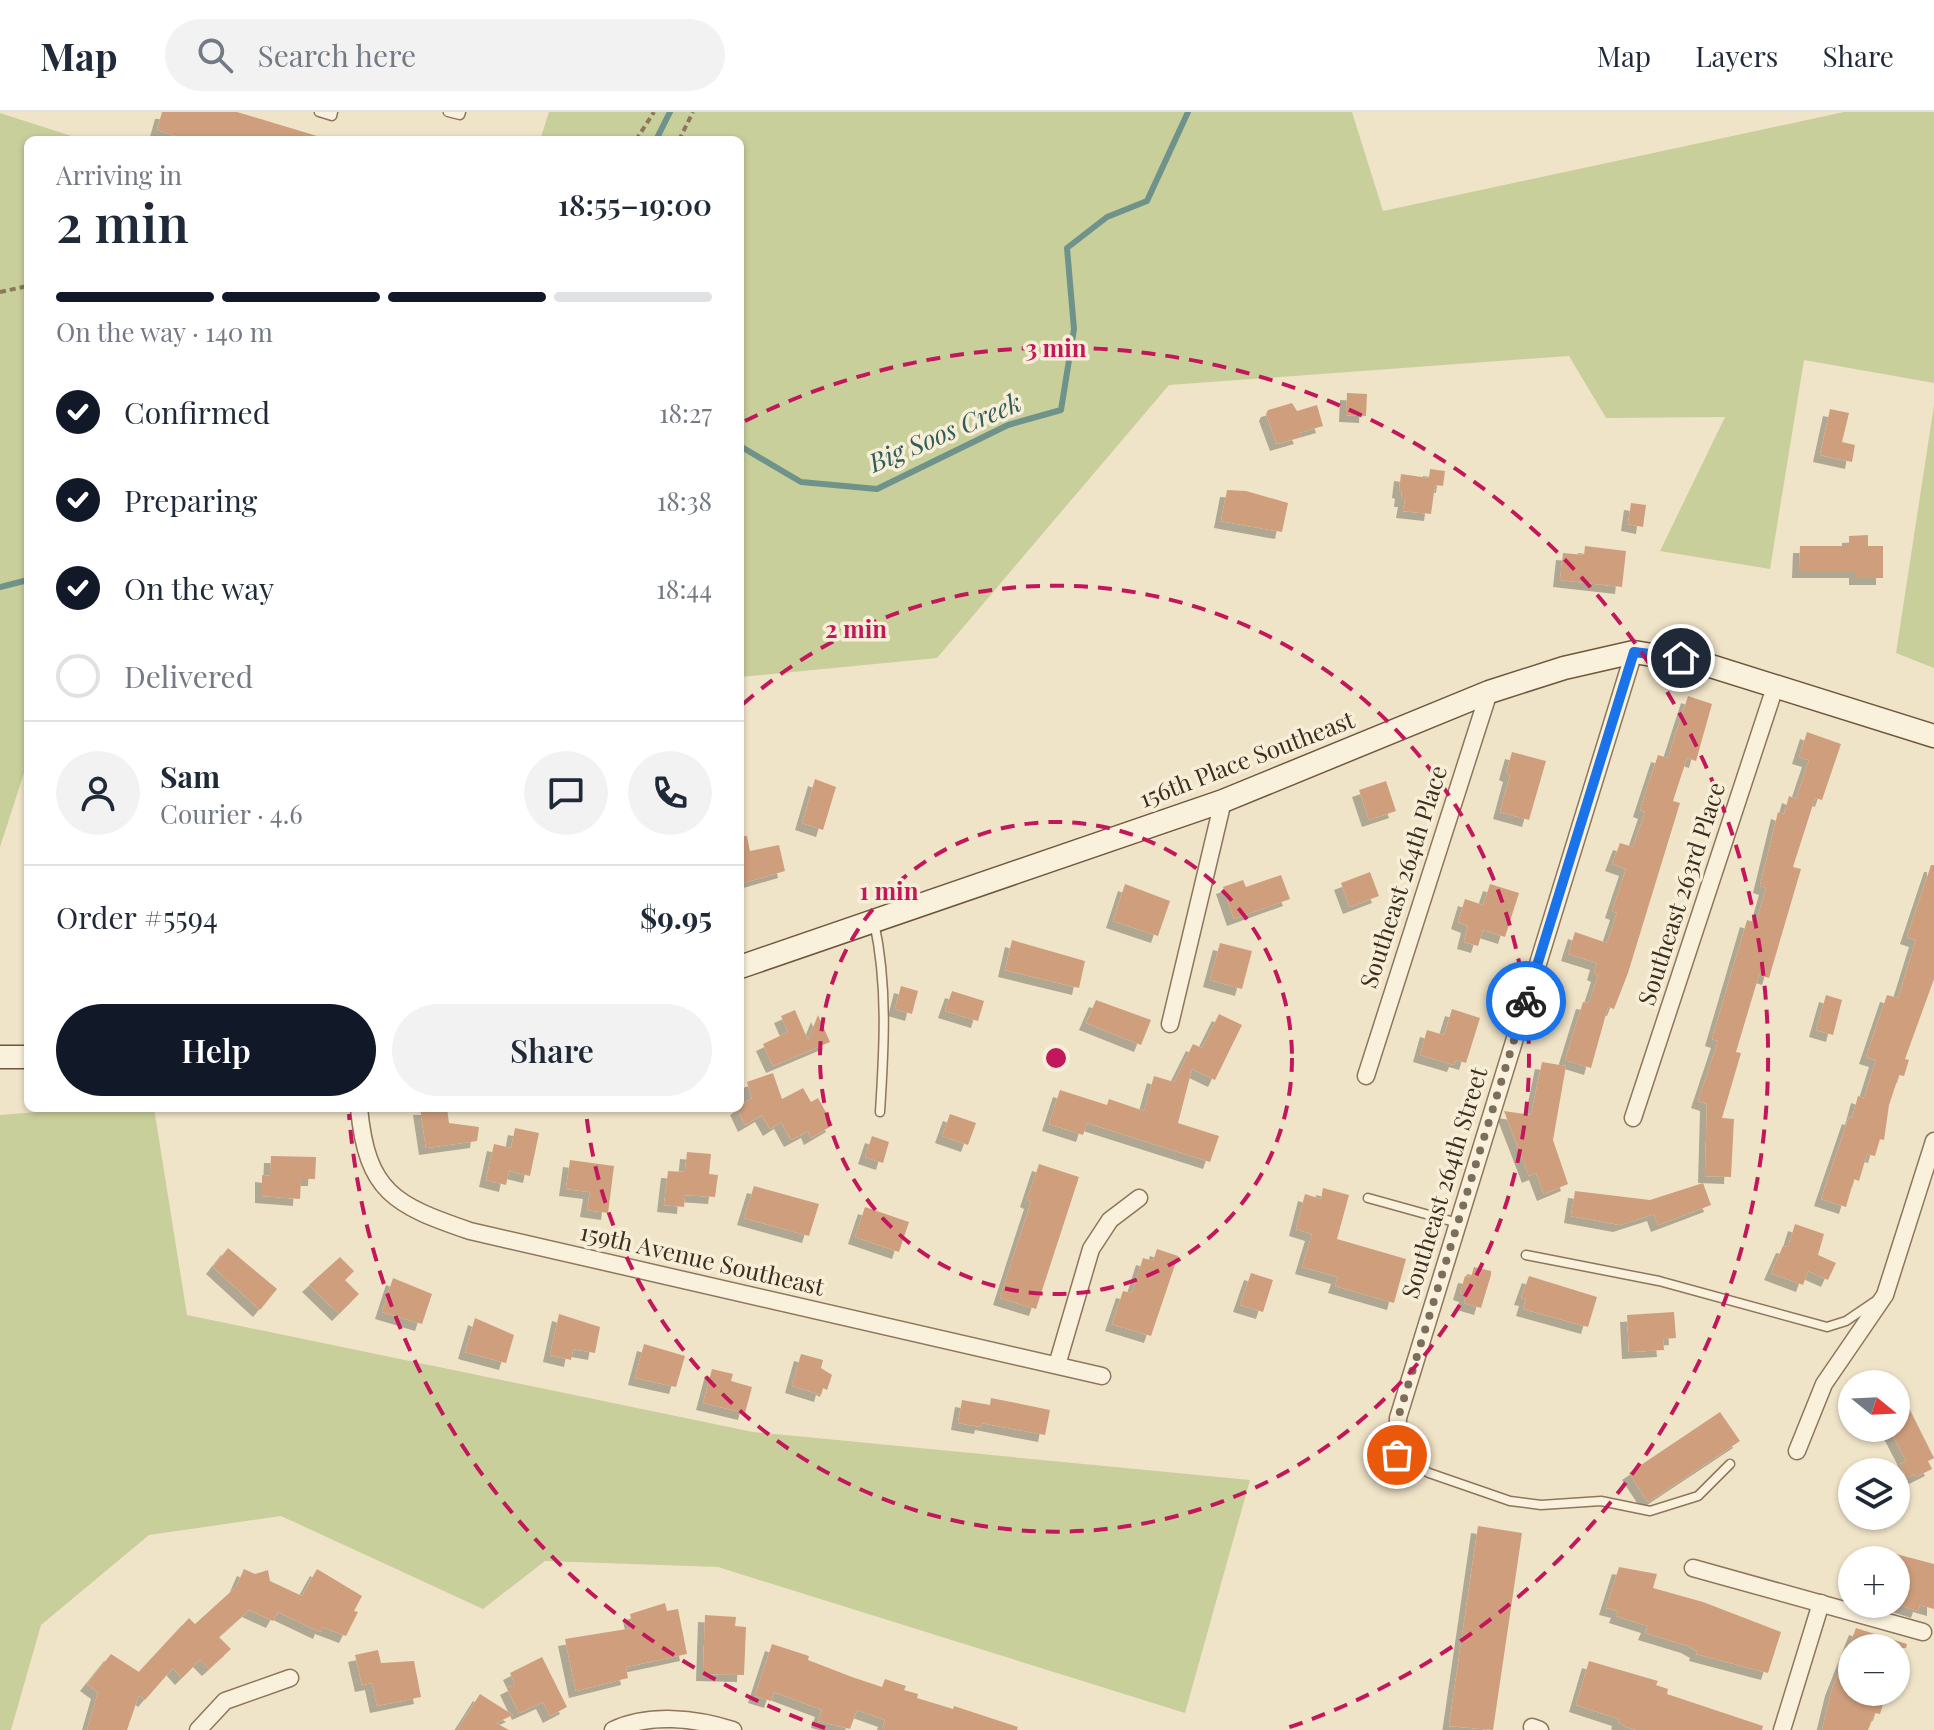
<!DOCTYPE html>
<html lang="en">
<head>
<meta charset="utf-8">
<style>
  :root { --surface:#fff; --page:#f2f2f3; --text:#1f2937; --muted:#747a83; --line:#e0e1e3; --accent:#111827 }
  body { margin:0; font-family:"Playfair Display",serif; background:var(--page); color:var(--text); height:100vh; display:flex; flex-direction:column; font-size:30px; white-space:nowrap }
  * { box-sizing:border-box; margin:0 }
  p { font-size:26px; color:var(--muted) }
  .icon { flex:none; width:44px; height:44px; fill:none; stroke:currentColor; stroke-width:2; stroke-linecap:round; stroke-linejoin:round }
  .map { position:relative; flex:1; overflow:hidden }
  .side { position:absolute; left:24px; top:24px; width:720px; height:976px; display:flex; flex-direction:column; background:var(--surface); border-radius:12px; box-shadow:0 2px 6px #0004 }
  .side>* { flex:none }
  .needle { width:52px; rotate:108deg }
  .fabs { position:absolute; left:1838px; top:1258px; display:grid; gap:16px }
  .fabs a { display:grid; place-items:center; width:72px; height:72px; border-radius:50%; background:var(--surface); box-shadow:0 2px 6px #0004; font-size:40px }
  .pin { position:absolute; display:grid; place-items:center; width:68px; height:68px; color:#fff; margin:-34px; border:4px solid #fff; border-radius:50%; box-shadow:0 2px 8px #0007 }
  .courier { position:absolute; display:grid; place-items:center; width:80px; height:80px; margin:-40px; border:6px solid #1a73e8; border-radius:50%; background:#fff; color:#222; box-shadow:0 2px 10px #0007 }
  .headline em { font-style:normal; font-weight:600 }
  .headline div { display:flex; flex-direction:column-reverse }
  .headline { display:flex; align-items:center; justify-content:space-between; height:136px; padding:0 32px }
  h1 { font-size:52px; font-weight:600; line-height:60px }
  .bar { display:grid; grid-template-columns:repeat(4,1fr); gap:12px 8px; align-content:center; height:96px; padding:0 32px }
  .bar i { height:10px; border-radius:6px; background:var(--line) }
  .bar .active { background:var(--accent) }
  .bar p { grid-column:span 4 }
  .line { display:flex; align-items:center; gap:20px; padding:0 32px; border-top:2px solid var(--line) }
  .line div { flex:1 }
  .round { display:grid; place-items:center; flex:none; width:84px; height:84px; border-radius:42px; background:var(--page) }
  ol { padding:0 32px; list-style:none }
  li { display:flex; align-items:center; gap:24px; height:88px }
  li p { margin-inline-start:auto }
  li .icon { padding:8px; border-radius:50%; background:var(--accent); color:#fff; stroke-width:4 }
  li:last-child { color:var(--muted) }
  li i { width:44px; height:44px; border:4px solid var(--line); border-radius:50% }
  .cta { display:flex; gap:16px; margin-top:auto; padding:16px 32px }
  .cta a { flex:1; height:92px; border-radius:48px; background:var(--accent); color:#fff; font-size:32px; font-weight:600; line-height:92px; text-align:center }
  .cta a+a { background:var(--page); color:var(--text) }
  header { display:flex; align-items:center; gap:48px; box-sizing:border-box; height:112px; padding:0 40px; background:var(--surface); border-bottom:2px solid var(--line) }
  header strong { font-size:38px }
  nav { display:flex; gap:44px; margin-inline-start:auto; font-size:28px }
  .search { width:560px; height:72px; background:var(--page); display:flex; align-items:center; gap:20px; box-sizing:border-box; padding:0 28px; border-radius:44px; color:var(--muted); font-size:30px }
  .map>svg:first-child { display:block }
  .green { fill:#c9cf9b }
  .lines { fill:none; stroke-linecap:round; stroke-linejoin:round }
  .stream { stroke:#6f938a; stroke-width:6 }
  .building { fill:#cf9f7d; filter:url(#shadow) }
  .lane-casing { stroke:#8d765c; stroke-width:11 }
  .street-casing { stroke:#8d765c; stroke-width:19 }
  .secondary-casing { stroke:#6f573f; stroke-width:25 }
  .path { stroke:#8d765c; stroke-width:4; stroke-dasharray:6 4; stroke-linecap:butt }
  .lane { stroke:#faf1dc; stroke-width:8 }
  .street { stroke:#faf1dc; stroke-width:16 }
  .secondary { stroke:#faf1dc; stroke-width:22 }
  .done { stroke:#7c6e5b; stroke-width:8; stroke-dasharray:0 14.4 }
  .route { stroke:#1a73e8; stroke-width:10 }
  .ring { fill:none; stroke:#c2185b; stroke-width:4; stroke-dasharray:14 10 }
  .labels { text-anchor:middle; stroke-width:7; stroke-linejoin:round; paint-order:stroke }
  .street-label { font-size:24px; fill:#3d2e20; stroke:#f7eed8 }
  .water-label { font-size:26px; font-style:italic; fill:#2f5d5a; stroke:#f7eed8 }
  .centre { fill:#c2185b; stroke:#f7eed8; stroke-width:4 }
  .ring-label { font-size:24px; text-anchor:middle; font-weight:bold; fill:#c2185b; stroke:#f7eed8; stroke-width:7; stroke-linejoin:round; paint-order:stroke }
</style>
</head>
<body>
<header>
<strong>Map</strong>
<div class="search"><svg class="icon" aria-label="search" viewBox="0 0 24 24"><circle cx="10" cy="10" r="6"/><path d="M15 15l6 6"/></svg>Search here</div>
<nav><a>Map</a><a>Layers</a><a>Share</a></nav>
</header>
<div class="map">
<svg width="1934" height="1618" viewBox="0 0 1934 1618">
  <defs>
    <filter id="shadow"><feDropShadow dx="-7" dy="7" stdDeviation="0" flood-color="#0004"/></filter>
  </defs>
  <rect width="100%" height="100%" fill="#f0e4c8"/>
  <!-- green -->
  <g class="green">
    <polygon points="549,0 1352,0 1383,99 1844,0 1934,0 1934,271 1804,248 1770,457 1660,439 1725,305 1606,306 1569,244 1169,273 937,546 740,565 740,28 540,28"/>
    <polygon points="0,1 84,28 28,28 28,660 24,661 0,735"/>
    <polygon points="1934,293 1934,556 1896,541"/>
    <polygon points="86,996 154,996 187,1203 753,1320 1250,1368 1185,1601 718,1455 545,1449 483,1497 281,1404 149,1423 41,1513 11,1618 0,1618 0,1003"/>
  </g>
  <g class="lines">
    <!-- stream -->
    <g class="stream">
      <polyline points="656,28 670,0"/>
      <polyline points="740,334 801,370 877,377 1008,313 1061,298 1074,217 1067,136 1107,105 1147,89 1188,0"/>
      <polyline points="0,475 28,468"/>
    </g>
  </g>
  <!-- building -->
  <g class="building">
    <polygon points="162,0 237,0 317,24 316,28 188,28 157,18"/>
    <polygon points="1347,281 1367,282 1366,304 1346,303"/>
    <polygon points="1292,291 1297,299 1317,293 1323,314 1299,321 1301,325 1277,332 1266,302 1268,298"/>
    <polygon points="1830,297 1849,301 1842,330 1855,333 1852,350 1820,343"/>
    <polygon points="1430,357 1445,359 1443,374 1435,373 1431,402 1403,399 1405,388 1401,388 1402,380 1399,379 1401,362 1429,366"/>
    <polygon points="1227,378 1246,379 1288,391 1282,420 1221,409"/>
    <polygon points="1631,391 1646,393 1643,415 1628,412"/>
    <polygon points="1868,423 1868,434 1883,434 1883,466 1856,466 1856,459 1799,459 1800,434 1849,434 1849,424"/>
    <polygon points="1585,434 1626,439 1622,475 1560,468 1563,441 1584,443"/>
    <polygon points="1688,584 1712,592 1696,649 1687,646 1673,689 1680,691 1628,861 1614,897 1608,895 1591,956 1565,948 1583,890 1589,891 1598,863 1594,861 1597,851 1568,842 1575,820 1607,831 1617,801 1612,799 1626,757 1612,752 1620,731 1633,735 1645,700 1640,698 1658,643 1668,646"/>
    <polygon points="1807,620 1841,632 1822,688 1815,686 1793,755 1801,757 1769,866 1759,863 1736,940 1741,941 1722,1006 1734,1007 1731,1065 1705,1064 1707,992 1698,989 1718,929 1712,927 1747,808 1756,811 1766,776 1760,774 1778,700 1784,702 1789,684 1796,687 1809,648 1799,645"/>
    <polygon points="1512,640 1546,649 1529,708 1500,700 1510,663 1506,661"/>
    <polygon points="815,667 836,675 823,718 802,711"/>
    <polygon points="1386,669 1396,699 1369,708 1359,678"/>
    <polygon points="740,724 747,724 750,739 779,733 785,759 740,772"/>
    <polygon points="1931,753 1934,753 1934,867 1905,947 1909,948 1904,964 1899,963 1889,993 1884,1028 1880,1027 1875,1044 1867,1042 1859,1069 1854,1067 1846,1095 1821,1087 1849,1005 1852,1006 1858,984 1864,986 1876,948 1866,945 1887,883 1898,886 1916,828 1907,825"/>
    <polygon points="1370,760 1379,784 1350,795 1341,771"/>
    <polygon points="1281,763 1290,787 1234,807 1223,775 1243,768 1246,775"/>
    <polygon points="1125,772 1170,789 1158,824 1113,809"/>
    <polygon points="1490,772 1519,781 1505,825 1483,818 1478,834 1464,830 1468,814 1458,810 1465,787 1483,793"/>
    <polygon points="1012,828 1085,849 1079,876 1005,858"/>
    <polygon points="1220,831 1252,839 1242,877 1210,868"/>
    <polygon points="901,874 918,879 912,902 895,897"/>
    <polygon points="952,879 984,889 978,909 945,899"/>
    <polygon points="1826,883 1842,888 1833,923 1816,918"/>
    <polygon points="1096,888 1151,908 1141,933 1086,911"/>
    <polygon points="1452,897 1480,906 1466,951 1456,948 1454,953 1420,943 1427,918 1444,923"/>
    <polygon points="795,898 808,928 818,903 830,930 773,954 763,932 788,920 781,904"/>
    <polygon points="1219,902 1242,913 1215,968 1192,957 1178,1011 1219,1024 1210,1050 1087,1011 1083,1023 1049,1012 1060,978 1107,993 1109,987 1144,999 1154,964 1174,970 1193,932 1202,936"/>
    <polygon points="1542,950 1566,954 1553,1028 1568,1072 1544,1082 1536,1061 1529,1064 1504,999 1531,1003"/>
    <polygon points="773,961 782,987 803,976 811,990 818,986 833,1013 811,1026 808,1019 791,1028 781,1010 770,1017 762,1003 745,1013 737,996 752,986 747,970"/>
    <polygon points="420,996 447,996 449,1011 479,1015 477,1029 426,1036"/>
    <polygon points="950,1002 976,1011 968,1033 942,1024"/>
    <polygon points="515,1016 539,1021 530,1064 509,1059 506,1073 486,1068 494,1032 511,1036"/>
    <polygon points="872,1024 889,1030 883,1051 865,1045"/>
    <polygon points="687,1040 711,1042 709,1062 718,1063 715,1085 685,1083 684,1095 664,1093 668,1059 685,1060"/>
    <polygon points="271,1044 316,1045 315,1067 301,1067 300,1087 262,1084 262,1063 270,1064"/>
    <polygon points="570,1048 614,1054 608,1101 587,1098 590,1080 566,1077"/>
    <polygon points="1039,1052 1079,1065 1036,1197 1000,1186 1031,1090 1027,1088"/>
    <polygon points="1703,1071 1711,1093 1658,1113 1654,1102 1620,1113 1571,1104 1575,1079 1650,1088"/>
    <polygon points="754,1074 819,1092 809,1124 744,1106"/>
    <polygon points="1323,1076 1349,1083 1337,1127 1406,1147 1394,1191 1335,1174 1338,1165 1302,1155 1312,1122 1296,1117 1305,1082 1321,1087"/>
    <polygon points="865,1095 909,1110 899,1140 855,1125"/>
    <polygon points="1795,1112 1824,1122 1818,1143 1836,1151 1828,1168 1808,1159 1803,1173 1771,1161 1783,1134 1788,1135"/>
    <polygon points="228,1136 277,1177 260,1198 213,1155"/>
    <polygon points="1157,1137 1178,1144 1151,1224 1112,1212 1123,1179 1132,1181 1143,1146 1153,1149"/>
    <polygon points="340,1145 354,1159 345,1168 359,1182 339,1202 309,1173"/>
    <polygon points="1474,1155 1491,1159 1491,1163 1481,1196 1464,1191 1466,1183 1460,1181 1465,1164 1471,1165"/>
    <polygon points="1251,1161 1273,1168 1263,1200 1240,1193"/>
    <polygon points="1529,1164 1597,1185 1588,1215 1523,1197 1526,1187 1521,1186"/>
    <polygon points="393,1166 432,1182 422,1212 382,1200"/>
    <polygon points="1674,1200 1676,1226 1663,1227 1664,1238 1629,1240 1627,1203"/>
    <polygon points="559,1202 600,1215 595,1241 573,1237 571,1248 550,1243"/>
    <polygon points="475,1206 514,1223 506,1251 465,1240"/>
    <polygon points="644,1232 685,1244 676,1275 635,1266"/>
    <polygon points="801,1242 823,1248 821,1256 832,1263 827,1278 823,1276 821,1283 792,1274"/>
    <polygon points="712,1257 733,1262 731,1269 752,1275 745,1301 703,1291"/>
    <polygon points="1896,1270 1934,1346 1928,1349 1932,1357 1916,1365 1914,1362 1907,1366 1900,1352 1906,1349 1889,1316 1896,1316"/>
    <polygon points="991,1286 1050,1298 1045,1323 982,1311 981,1315 958,1311 962,1288 990,1293"/>
    <polygon points="1720,1300 1740,1329 1648,1390 1629,1361"/>
    <polygon points="1478,1414 1522,1421 1493,1618 1449,1614"/>
    <polygon points="1896,1442 1934,1452 1934,1497 1920,1493 1918,1499 1896,1492"/>
    <polygon points="1619,1455 1657,1462 1653,1476 1703,1490 1781,1520 1768,1561 1696,1542 1697,1539 1688,1534 1645,1521 1648,1514 1616,1504 1618,1499 1606,1496"/>
    <polygon points="244,1457 255,1462 268,1458 270,1469 302,1484 317,1457 362,1484 354,1499 358,1500 346,1524 322,1515 320,1520 278,1500 273,1509 249,1498 219,1525 231,1537 209,1557 200,1548 182,1566 173,1556 145,1588 139,1583 127,1618 87,1618 98,1580 87,1572 111,1542 139,1560 189,1506 195,1512 236,1475"/>
    <polygon points="665,1491 667,1499 678,1497 687,1542 626,1555 628,1566 576,1579 565,1527 633,1516 630,1502"/>
    <polygon points="705,1503 736,1505 735,1514 746,1515 744,1563 703,1562"/>
    <polygon points="1856,1516 1907,1532 1906,1536 1852,1536 1852,1580 1882,1580 1881,1585 1885,1586 1880,1602 1875,1601 1868,1618 1822,1618 1832,1577"/>
    <polygon points="772,1532 809,1544 808,1548 852,1565 882,1575 885,1567 906,1574 904,1578 918,1582 917,1586 953,1597 954,1594 1018,1615 1017,1618 882,1618 885,1608 857,1598 850,1617 818,1609 822,1598 774,1580 771,1589 755,1584"/>
    <polygon points="378,1538 381,1551 414,1549 421,1585 377,1594 372,1571 362,1573 355,1543"/>
    <polygon points="542,1545 567,1595 550,1604 543,1590 519,1601 507,1576 515,1572 510,1561"/>
    <polygon points="1589,1549 1658,1569 1656,1573 1668,1577 1667,1582 1763,1614 1762,1618 1637,1618 1626,1615 1618,1610 1619,1607 1576,1593"/>
    <polygon points="480,1582 513,1603 496,1611 509,1618 457,1618"/>
  </g>
  <g class="lines">
    <!-- lane casing -->
    <g class="lane-casing">
      <g id="lane">
        <polyline points="319,0 332,4 333,0"/>
        <polyline points="448,0 460,3 461,0"/>
        <path d="M874,810C888,873 884,937 880,1000"/>
        <polyline points="1368,1086 1458,1111"/>
        <polyline points="1526,1143 1659,1169 1827,1215 1846,1209 1874,1190"/>
        <polyline points="1397,1343 1429,1361 1510,1389 1541,1393 1601,1389 1650,1399 1698,1384 1730,1352"/>
      </g>
    </g>
    <!-- street casing -->
    <g class="street-casing">
      <g id="street">
        <polyline points="1170,912 1223,689"/>
        <polyline points="1366,964 1489,580"/>
        <path d="M359,996C367,1080 394,1093 470,1119L1102,1264"/>
        <polyline points="1633,1006 1776,572"/>
        <polyline points="1057,1253 1091,1137 1110,1108 1139,1086"/>
        <polyline points="1797,1339 1824,1272 1885,1183 1934,1029"/>
        <polyline points="1397,1343 1398,1306 1634,540"/>
        <polyline points="1693,1456 1923,1520"/>
        <polyline points="1532,1615 1540,1618"/>
        <polyline points="198,1618 225,1589 290,1566"/>
        <path d="M613,1618C649,1601 696,1606 733,1618"/>
        <polyline points="1782,1618 1821,1491"/>
      </g>
    </g>
    <!-- secondary casing -->
    <g class="secondary-casing">
      <g id="secondary">
        <polyline points="740,855 1223,689 1489,580 1564,556 1634,540 1701,551 1934,624"/>
        <polyline points="0,945 28,945"/>
      </g>
    </g>
    <!-- path -->
    <g class="path">
      <polyline points="636,28 654,0"/>
      <polyline points="679,28 693,0"/>
      <polyline points="0,180 28,174"/>
    </g>
    <!-- lane -->
    <use href="#lane" class="lane"/>
    <!-- street -->
    <use href="#street" class="street"/>
    <!-- secondary -->
    <use href="#secondary" class="secondary"/>
  </g>
  <g class="lines">
    <!-- done -->
    <polyline class="done" points="1397,1343 1398,1306 1526,889"/>
    <!-- route -->
    <polyline class="route" points="1526,889 1634,540 1681,546"/>
  </g>
  <!-- distance rings -->
  <g class="ring">
    <circle cx="1056" cy="946" r="236"/>
    <path d="M743 592A473 473 0 1 1 586 1000"/>
    <path d="M825 1616A709 709 0 0 1 349 1002M745 309A709 709 0 1 1 1287 1616"/>
  </g>
  <g class="labels">
    <!-- street labels -->
    <g class="street-label">
      <text transform="translate(1247 648) rotate(-21)" y="8">156th Place Southeast</text>
      <text transform="translate(1404 765) rotate(-72)" y="8">Southeast 264th Place</text>
      <text transform="translate(1682 782) rotate(-72)" y="8">Southeast 263rd Place</text>
      <text transform="translate(1445 1071) rotate(-73)" y="8">Southeast 264th Street</text>
      <text transform="translate(702 1148) rotate(13)" y="8">159th Avenue Southeast</text>
    </g>
    <!-- water labels -->
    <g class="water-label">
      <text transform="translate(945 321) rotate(-23)" y="9">Big Soos Creek</text>
    </g>
  </g>
  <circle cx="1056" cy="946" r="12" class="centre"/>
  <g class="ring-label">
    <text x="1056" y="245">3 min</text>
    <text x="856" y="526">2 min</text>
    <text x="889" y="788">1 min</text>
  </g>
</svg>
<div class="fabs">
<a><svg class="needle" viewBox="-14 -14 28 28"><path d="M0-13l5 13h-10z" fill="#e53935"/><path d="M0 13l5-13h-10z" fill="#747a83"/></svg></a>
<a><svg class="icon" aria-label="layers" viewBox="0 0 24 24"><path d="M12 4l9 5-9 5-9-5zM3 14l9 5 9-5"/></svg></a>
<a>+</a>
<a>−</a>
</div>
<div class="pin" style="left:1397px;top:1343px;background:#ea580c"><svg class="icon" aria-label="bag" viewBox="0 0 24 24"><path d="M5 8h14l-1 12H6zM9 8a3 3 0 0 1 6 0"/></svg></div>
<div class="pin" style="left:1681px;top:546px;background:#1f2937"><svg class="icon" aria-label="home" viewBox="0 0 24 24"><path d="M3 11l9-7 9 7M6 9v11h12V9"/></svg></div>
<div class="courier" style="left:1526px;top:889px"><svg class="icon" aria-label="bike" viewBox="0 0 24 24"><circle cx="6" cy="16" r="4"/><circle cx="18" cy="16" r="4"/><path d="M6 16l4-8h5l3 8M10 8l3 8H6M13 5h3"/></svg></div>
<section class="side">
<div class="headline"><div><h1>2 min</h1><p>Arriving in</p></div><em>18:55–19:00</em></div>
<div class="bar"><i class="active"></i><i class="active"></i><i class="active"></i><i></i><p>On the way · 140 m</p></div>
<ol>
<li><svg class="icon" aria-label="check" viewBox="0 0 24 24"><path d="M5 12l5 5 9-10"/></svg>Confirmed<p>18:27</p></li>
<li><svg class="icon" aria-label="check" viewBox="0 0 24 24"><path d="M5 12l5 5 9-10"/></svg>Preparing<p>18:38</p></li>
<li><svg class="icon" aria-label="check" viewBox="0 0 24 24"><path d="M5 12l5 5 9-10"/></svg>On the way<p>18:44</p></li>
<li><i></i>Delivered</li>
</ol>
<div class="line" style="height:144px"><a class="round"><svg class="icon" aria-label="person" viewBox="0 0 24 24"><circle cx="12" cy="8" r="4"/><path d="M4 21q1-7 8-7t8 7"/></svg></a><div><b>Sam</b><p>Courier · 4.6</p></div><a class="round"><svg class="icon" aria-label="chat" viewBox="0 0 24 24"><path d="M4 5h16v11H9l-5 4z"/></svg></a><a class="round"><svg class="icon" aria-label="phone" viewBox="0 0 24 24"><path d="M5 4h4l2 5-3 2q2 4 5 5l2-3 5 2v4C11 20 4 13 5 4z"/></svg></a></div>
<div class="line" style="height:104px"><div>Order #5594</div><b>$9.95</b></div>
<div class="cta"><a>Help</a><a>Share</a></div>
</section>
</div>
</body>
</html>
